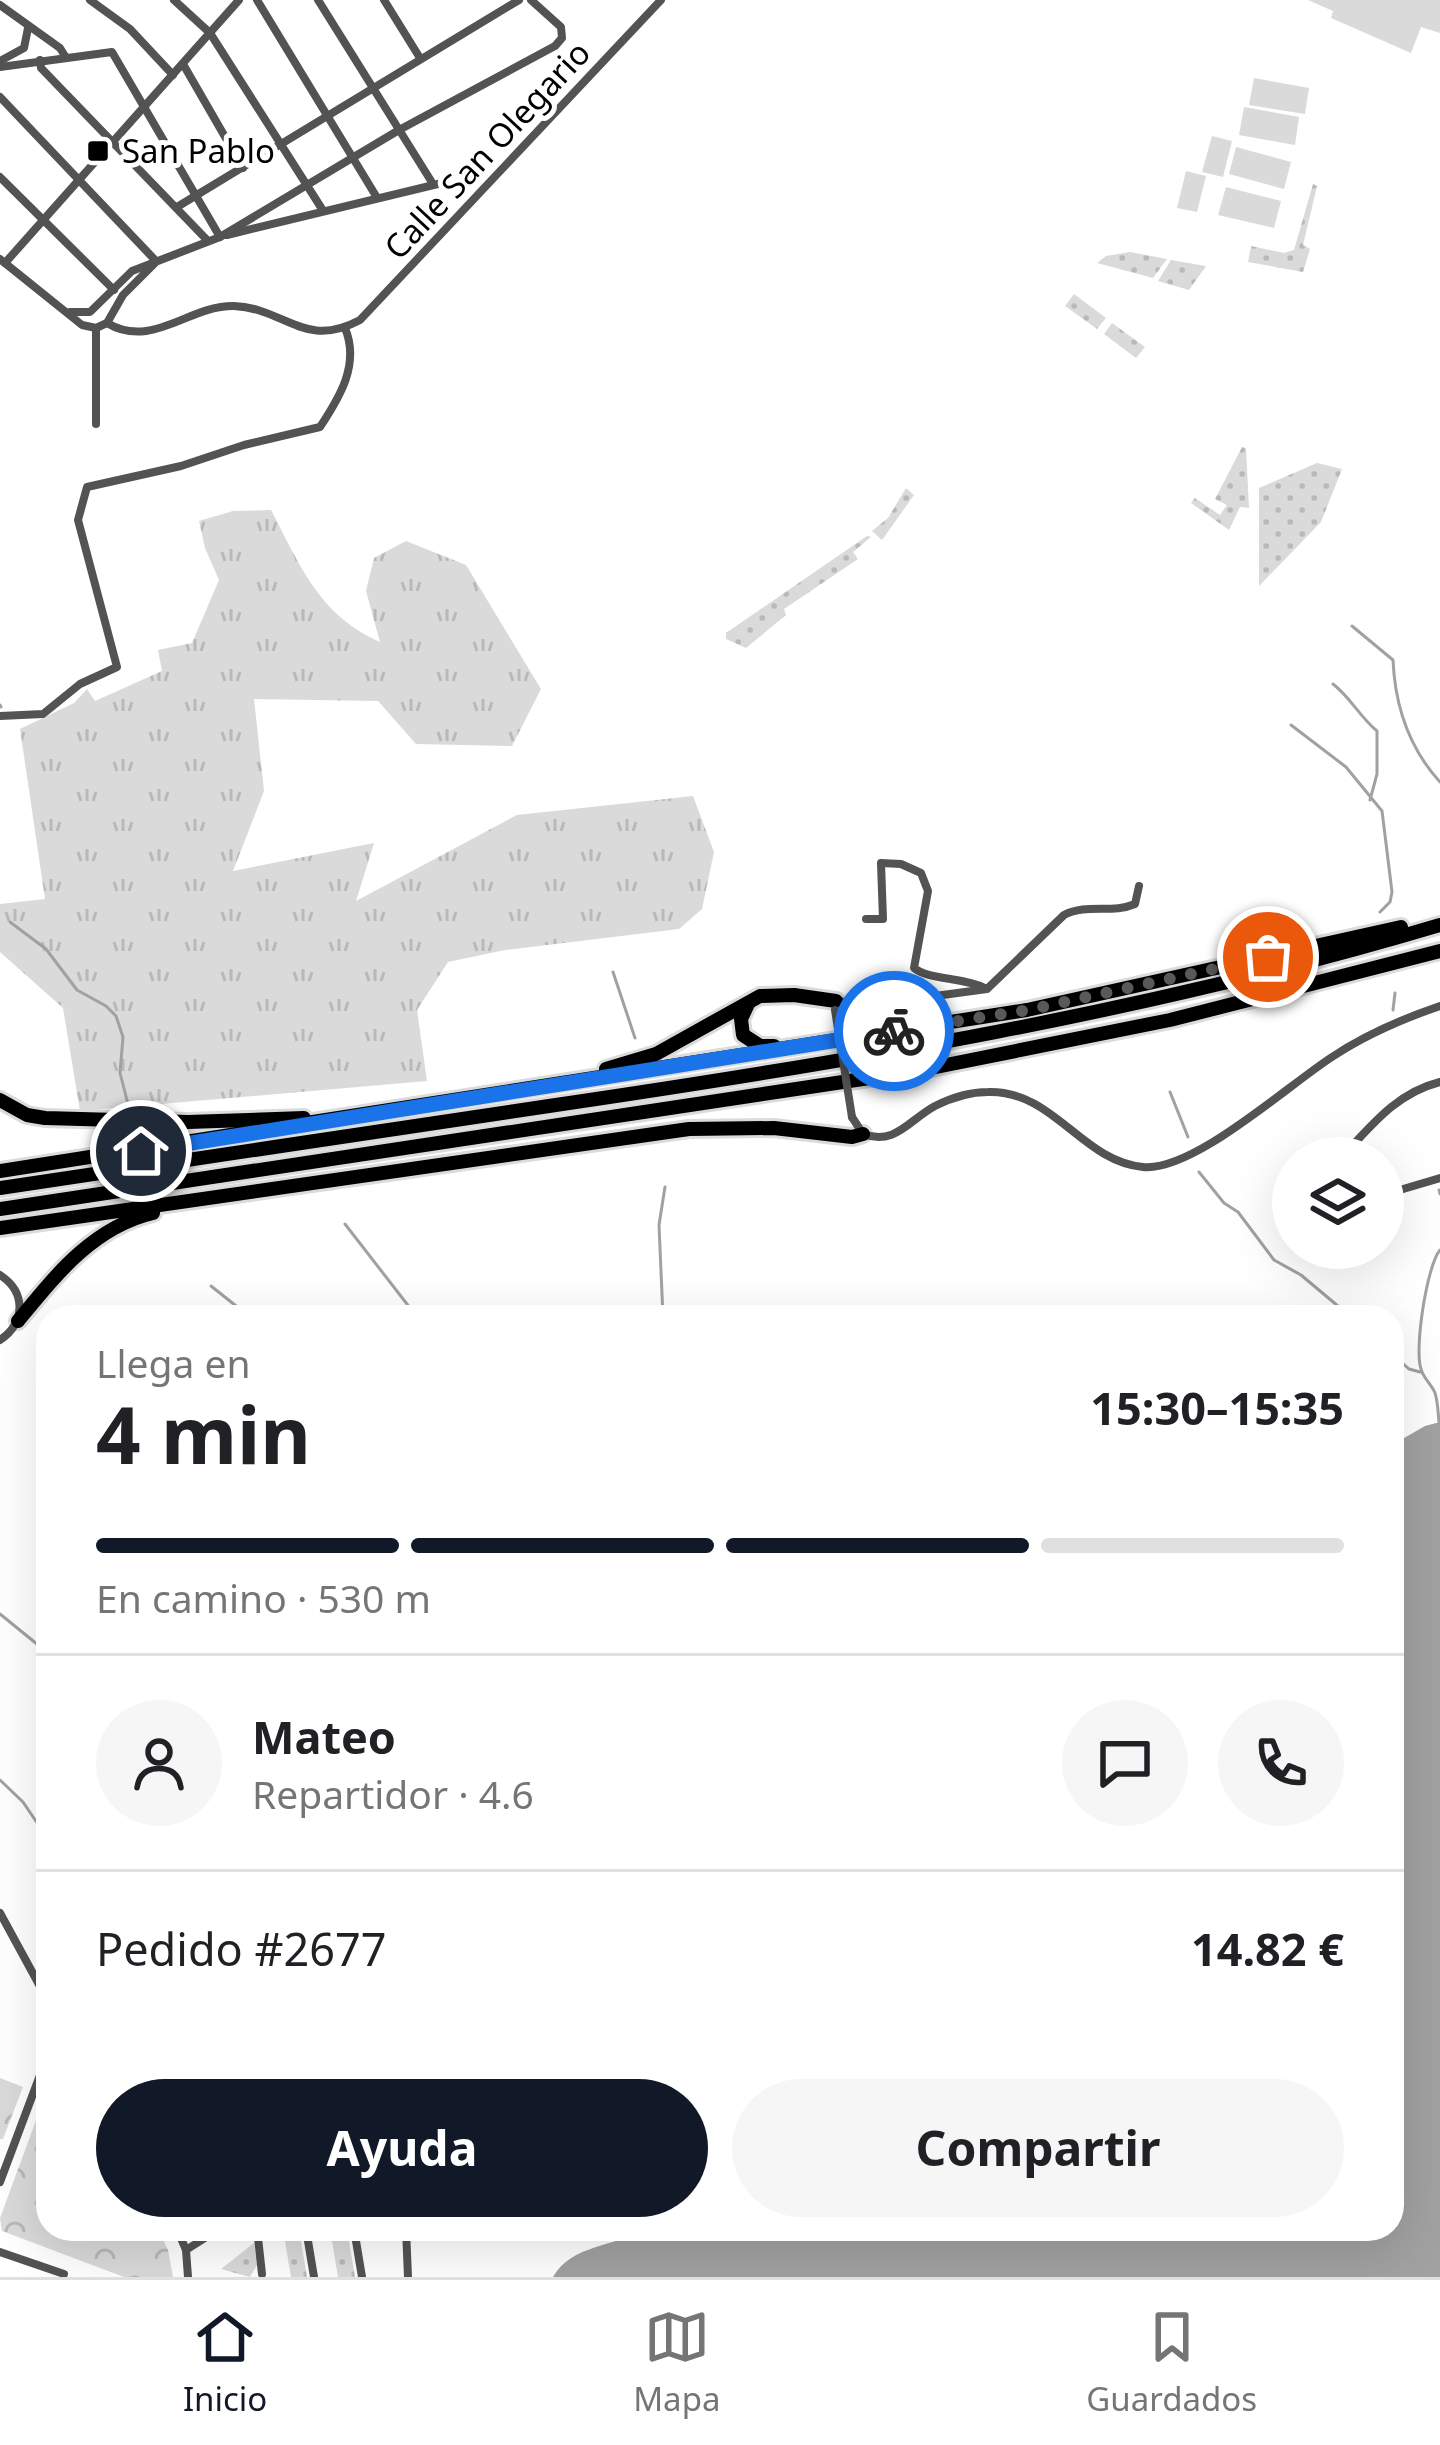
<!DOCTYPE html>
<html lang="es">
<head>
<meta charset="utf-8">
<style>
  :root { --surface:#fff; --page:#f6f6f6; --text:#202124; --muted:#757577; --line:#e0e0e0; --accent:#111827 }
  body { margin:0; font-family:"Noto Sans",sans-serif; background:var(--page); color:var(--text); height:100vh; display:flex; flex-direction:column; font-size:45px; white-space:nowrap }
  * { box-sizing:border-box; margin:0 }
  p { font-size:39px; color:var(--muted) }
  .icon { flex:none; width:66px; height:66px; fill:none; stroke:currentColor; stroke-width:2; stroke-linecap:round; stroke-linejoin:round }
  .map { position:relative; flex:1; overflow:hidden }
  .sheet { position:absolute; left:36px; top:1305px; width:1368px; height:936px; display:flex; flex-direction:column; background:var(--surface); border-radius:36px; box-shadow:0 12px 48px #0002 }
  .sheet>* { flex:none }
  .buttons { position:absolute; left:1272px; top:1137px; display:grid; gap:24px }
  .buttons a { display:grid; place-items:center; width:132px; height:132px; border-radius:50%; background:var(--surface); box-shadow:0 12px 48px #0002; font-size:60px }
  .pin { position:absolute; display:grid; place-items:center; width:102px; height:102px; color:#fff; margin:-51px; border:6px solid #fff; border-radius:50%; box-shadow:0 3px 12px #0007 }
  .courier { position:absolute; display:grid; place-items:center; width:120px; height:120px; margin:-60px; border:9px solid #1a73e8; border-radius:50%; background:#fff; color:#222; box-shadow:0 3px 15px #0007 }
  .summary em { font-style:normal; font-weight:700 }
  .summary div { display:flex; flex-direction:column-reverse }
  .summary { display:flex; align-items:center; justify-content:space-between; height:204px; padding:0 60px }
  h1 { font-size:78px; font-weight:700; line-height:90px }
  .bar { display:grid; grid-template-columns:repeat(4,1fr); gap:18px 12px; align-content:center; height:144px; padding:0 60px }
  .bar i { height:15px; border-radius:9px; background:var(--line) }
  .bar .on { background:var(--accent) }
  .bar p { grid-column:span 4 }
  .line { display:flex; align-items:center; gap:30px; padding:0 60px; border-top:3px solid var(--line) }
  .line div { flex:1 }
  .round { display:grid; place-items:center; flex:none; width:126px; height:126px; border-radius:63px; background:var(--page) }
  .action { display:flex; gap:24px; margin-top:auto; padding:24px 60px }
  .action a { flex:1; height:138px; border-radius:72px; background:var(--accent); color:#fff; font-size:48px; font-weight:700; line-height:138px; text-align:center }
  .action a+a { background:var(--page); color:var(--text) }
  .tab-bar { display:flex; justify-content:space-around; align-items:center; height:168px; border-top:3px solid var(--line); background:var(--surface); font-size:33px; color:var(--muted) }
  .tab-bar a { display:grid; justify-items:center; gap:6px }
  .tab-bar .on { color:var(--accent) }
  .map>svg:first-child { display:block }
  .grass { fill:url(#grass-tufts) }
  .park { fill:url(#park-crowns) }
  .garden { fill:url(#garden-dots) }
  .pitch { fill:#dadada }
  .water { fill:#a1a1a1 }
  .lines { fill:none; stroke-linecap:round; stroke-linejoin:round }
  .stream { stroke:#a1a1a1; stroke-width:3 }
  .highway-casing { stroke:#dbdbdb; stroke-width:20 }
  .street { stroke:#535353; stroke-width:8 }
  .highway { stroke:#000; stroke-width:14 }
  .street-bridge { stroke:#535353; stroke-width:8 }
  .done { stroke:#595959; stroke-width:12; stroke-dasharray:0 21.6 }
  .route { stroke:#1a73e8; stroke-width:15 }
  .poi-dot { fill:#000; stroke:#fff; stroke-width:4.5 }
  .labels { text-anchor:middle; stroke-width:10; stroke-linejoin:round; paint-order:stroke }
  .street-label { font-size:33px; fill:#000; stroke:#fff }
  .poi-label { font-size:33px; fill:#000; stroke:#fff; text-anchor:start }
</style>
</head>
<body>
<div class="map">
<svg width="1440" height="2277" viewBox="0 0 1440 2277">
  <defs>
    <pattern id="grass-tufts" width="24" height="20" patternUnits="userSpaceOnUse" patternTransform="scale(3)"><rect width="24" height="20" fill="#dadada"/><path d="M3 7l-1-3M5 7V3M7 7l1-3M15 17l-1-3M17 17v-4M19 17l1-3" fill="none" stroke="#b9b9b9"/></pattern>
    <pattern id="park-crowns" width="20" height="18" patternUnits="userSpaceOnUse" patternTransform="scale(3)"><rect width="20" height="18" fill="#dadada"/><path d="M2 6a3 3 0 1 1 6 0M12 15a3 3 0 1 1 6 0" fill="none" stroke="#b9b9b9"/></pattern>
    <pattern id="garden-dots" width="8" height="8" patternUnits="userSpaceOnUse" patternTransform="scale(3)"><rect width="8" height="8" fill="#dadada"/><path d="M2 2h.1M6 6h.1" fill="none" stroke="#b9b9b9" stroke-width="1.8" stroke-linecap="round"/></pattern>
  </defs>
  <rect width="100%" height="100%" fill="#fff"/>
  <!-- grass -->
  <path class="grass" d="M271,510C301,567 319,615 380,642L366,591L374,558L406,541L466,565L541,689L512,746L416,744L378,701L254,699L264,791L233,871L374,843L356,901L517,815L693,796L714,852L702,909L679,929L505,950L448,962L417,1010L427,1081L80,1111L63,1008L0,952V904L45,899L20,729L74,703L87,689L95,701L162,671L158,650L192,643L219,580L205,548L199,521L233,511Z"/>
  <!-- park -->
  <g class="park">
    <polygon points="0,2078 23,2087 3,2139 0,2139"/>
    <polygon points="48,2088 48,2229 158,2229 168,2250 173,2277 124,2277 2,2231 0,2218"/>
  </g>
  <!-- garden -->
  <g class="garden">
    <polygon points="1313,184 1317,186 1303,245 1310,249 1303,272 1248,262 1251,246 1284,253 1294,250"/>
    <polygon points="1130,252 1167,259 1153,278 1097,263 1106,256"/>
    <polygon points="1171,260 1206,266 1189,290 1158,281"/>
    <polygon points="1074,294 1106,318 1097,329 1065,306"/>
    <polygon points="1112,323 1145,347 1136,358 1104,334"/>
    <polygon points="1242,447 1246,448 1249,508 1240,507 1229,530 1191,503 1195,498 1220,515 1227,505 1215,499"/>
    <polygon points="1317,463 1342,469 1321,522 1259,586 1259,488"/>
    <polygon points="906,488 914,495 882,540 872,531 888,518"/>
    <polygon points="867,536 871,537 853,552 858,559 784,609 786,615 746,648 726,639 726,633"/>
    <polygon points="283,2229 299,2229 307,2277 291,2277"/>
    <polygon points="330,2229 347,2229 355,2277 338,2277"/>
    <polygon points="254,2243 257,2265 250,2277 221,2269"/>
  </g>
  <!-- pitch -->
  <g class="pitch">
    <polygon points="1308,0 1440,0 1440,33 1421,27 1411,53 1331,18 1333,11"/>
    <polygon points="1254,78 1309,88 1305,114 1249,105"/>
    <polygon points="1244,107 1299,117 1295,145 1239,135"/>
    <polygon points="1212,136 1232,141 1223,177 1202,172"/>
    <polygon points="1236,147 1291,162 1284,189 1229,174"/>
    <polygon points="1186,171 1206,176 1197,212 1177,208"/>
    <polygon points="1226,187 1281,201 1274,228 1218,215"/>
  </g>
  <!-- water -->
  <path class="water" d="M1440,1422V2277H553C572,2244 613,2248 643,2229H1392V1445L1425,1426Z"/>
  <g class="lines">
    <!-- stream -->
    <g class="stream">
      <path d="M1352,626L1393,660C1395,706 1409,748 1440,782"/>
      <path d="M1333,684C1351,698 1359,716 1377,731V774L1370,800"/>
      <polyline points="0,705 1,707"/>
      <polyline points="1291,725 1346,767 1382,811 1392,892 1390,902 1380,912"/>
      <polyline points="10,922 46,949 77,990 106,1006 116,1016 123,1037 120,1073 129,1108"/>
      <polyline points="613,972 635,1038"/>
      <polyline points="1393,1010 1395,993"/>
      <polyline points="1170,1092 1188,1137"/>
      <polyline points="1199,1172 1224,1203 1238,1212 1274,1260 1301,1275 1351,1317"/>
      <polyline points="1439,1190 1440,1194"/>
      <polyline points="345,1224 417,1317"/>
      <polyline points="211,1286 250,1317"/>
      <polyline points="663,1317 659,1225 665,1187"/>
      <polyline points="1392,1354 1409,1369 1420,1372"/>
      <path d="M1439,1422C1438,1413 1438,1402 1435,1393C1432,1385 1423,1378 1421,1369C1414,1349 1427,1265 1440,1250"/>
      <polyline points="0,1614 48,1653"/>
      <polyline points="0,1780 23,1802 48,1839"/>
    </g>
    <!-- highway casing -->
    <g class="highway-casing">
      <g id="highway">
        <polyline points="748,1004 741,1019 743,1035 760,1046 774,1046"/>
        <polyline points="606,1069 656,1054 760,996 794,995 836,1001"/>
        <polyline points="0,1100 27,1115 45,1118 188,1122 304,1118"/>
        <polyline points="0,1171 1027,1010 1401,927"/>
        <path d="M0,1188C183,1161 366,1133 549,1106C849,1062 1149,1012 1440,925"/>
        <polyline points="0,1209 916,1071 1170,1020 1440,951"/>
        <polyline points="0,1228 689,1129 774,1128 852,1137 863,1134"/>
        <path d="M18,1321C55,1276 93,1227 153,1213"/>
      </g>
    </g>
    <!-- street -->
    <g class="street">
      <polyline points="90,0 130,29 173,75"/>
      <polyline points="174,0 210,33 322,209"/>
      <polyline points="257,0 376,196"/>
      <polyline points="318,0 433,184"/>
      <polyline points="384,0 420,58"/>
      <polyline points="0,5 60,48 65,56"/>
      <polyline points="40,60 41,68 208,241"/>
      <polyline points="0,61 24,48 28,28"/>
      <polyline points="183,64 243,168"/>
      <polyline points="0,67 112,52 220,237"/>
      <polyline points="0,97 156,261"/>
      <polyline points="0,177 114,290"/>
      <polyline points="177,207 519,0"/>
      <polyline points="227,235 471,176"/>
      <polyline points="0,259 82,325 96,328 107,323 123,295 154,264"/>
      <polyline points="5,263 239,0"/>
      <polyline points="70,312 90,312 132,271 220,237 399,130 555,46 562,38 561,27 531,0"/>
      <path d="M107,323C152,350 189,305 234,306C285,308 304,350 360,320L661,0"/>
      <polyline points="96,328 96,424"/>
      <path d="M0,716L43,714L80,684L117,667L78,520L87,487L181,466L244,445L320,427C340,397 360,364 345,328"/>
      <path d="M866,919H883L881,863L901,864L921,873L928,891L914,968C931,981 960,976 985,988"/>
      <path d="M835,1002L913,999L987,989L1064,915C1087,903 1112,914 1135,904L1139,886"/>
      <path d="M852,1117L863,1134C895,1146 909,1120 935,1106C951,1098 970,1092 988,1092C1054,1090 1081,1161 1143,1167C1193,1172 1287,1086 1332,1057C1365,1035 1402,1019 1440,1006"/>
      <path d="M1341,1158C1371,1126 1396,1093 1440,1082"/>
      <polyline points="1383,1195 1440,1178"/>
      <path d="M0,1275C26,1292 26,1322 0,1340"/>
      <polyline points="0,1913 48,2001"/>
      <polyline points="0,2182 48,2054"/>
      <polyline points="177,2229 186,2250 188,2277"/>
      <polyline points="257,2229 262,2274"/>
      <polyline points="306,2229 314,2277"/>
      <polyline points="354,2229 362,2277"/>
      <polyline points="406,2229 408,2277"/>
      <polyline points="186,2250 219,2229"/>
      <polyline points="0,2252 64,2274"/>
    </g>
    <!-- highway -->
    <use href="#highway" class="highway"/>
    <!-- street-bridge -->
    <polyline class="street-bridge" points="835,1010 852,1117"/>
  </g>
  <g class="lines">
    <!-- done -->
    <polyline class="done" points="894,1031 1028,1010 1268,957"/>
    <!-- route -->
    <polyline class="route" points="141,1151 894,1031"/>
  </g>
  <!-- markers -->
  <rect class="poi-dot" x="86" y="139" width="24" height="24" rx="6"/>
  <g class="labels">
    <!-- street labels -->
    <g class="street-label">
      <text transform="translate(487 150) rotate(-47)" y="12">Calle San Olegario</text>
    </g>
    <!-- poi labels -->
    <g class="poi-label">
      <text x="122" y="163">San Pablo</text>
    </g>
  </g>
</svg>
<div class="buttons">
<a><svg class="icon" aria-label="layers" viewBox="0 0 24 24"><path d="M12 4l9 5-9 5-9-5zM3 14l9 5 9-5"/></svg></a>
</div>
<div class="pin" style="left:1268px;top:957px;background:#ea580c"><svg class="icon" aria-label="bag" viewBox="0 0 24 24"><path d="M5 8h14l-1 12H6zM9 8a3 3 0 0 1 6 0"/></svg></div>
<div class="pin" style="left:141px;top:1151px;background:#1f2937"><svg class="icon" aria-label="home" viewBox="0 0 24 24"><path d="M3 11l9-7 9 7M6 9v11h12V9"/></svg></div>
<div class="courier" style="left:894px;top:1031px"><svg class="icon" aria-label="bike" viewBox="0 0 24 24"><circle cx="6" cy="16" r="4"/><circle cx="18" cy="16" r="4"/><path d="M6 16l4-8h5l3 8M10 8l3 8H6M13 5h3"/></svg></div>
<section class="sheet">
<div class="summary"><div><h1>4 min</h1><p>Llega en</p></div><em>15:30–15:35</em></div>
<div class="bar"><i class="on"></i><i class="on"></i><i class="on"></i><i></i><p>En camino · 530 m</p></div>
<div class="line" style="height:216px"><a class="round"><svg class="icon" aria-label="person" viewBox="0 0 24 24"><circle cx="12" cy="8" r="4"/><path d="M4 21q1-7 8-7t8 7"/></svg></a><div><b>Mateo</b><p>Repartidor · 4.6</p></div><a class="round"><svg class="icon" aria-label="chat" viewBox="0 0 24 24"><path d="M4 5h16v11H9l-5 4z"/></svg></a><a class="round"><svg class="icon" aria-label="phone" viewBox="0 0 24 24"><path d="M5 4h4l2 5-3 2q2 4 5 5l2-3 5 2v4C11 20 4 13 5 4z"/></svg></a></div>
<div class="line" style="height:156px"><div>Pedido #2677</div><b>14.82 €</b></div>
<div class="action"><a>Ayuda</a><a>Compartir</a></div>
</section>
</div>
<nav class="tab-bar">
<a class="on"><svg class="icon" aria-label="home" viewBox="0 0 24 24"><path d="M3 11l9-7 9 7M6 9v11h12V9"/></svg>Inicio</a>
<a><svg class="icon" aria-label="map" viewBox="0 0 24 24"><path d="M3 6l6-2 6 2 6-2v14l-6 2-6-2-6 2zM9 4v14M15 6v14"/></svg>Mapa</a>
<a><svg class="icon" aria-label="saved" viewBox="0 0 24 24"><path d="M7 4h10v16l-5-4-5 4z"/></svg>Guardados</a>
</nav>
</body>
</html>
